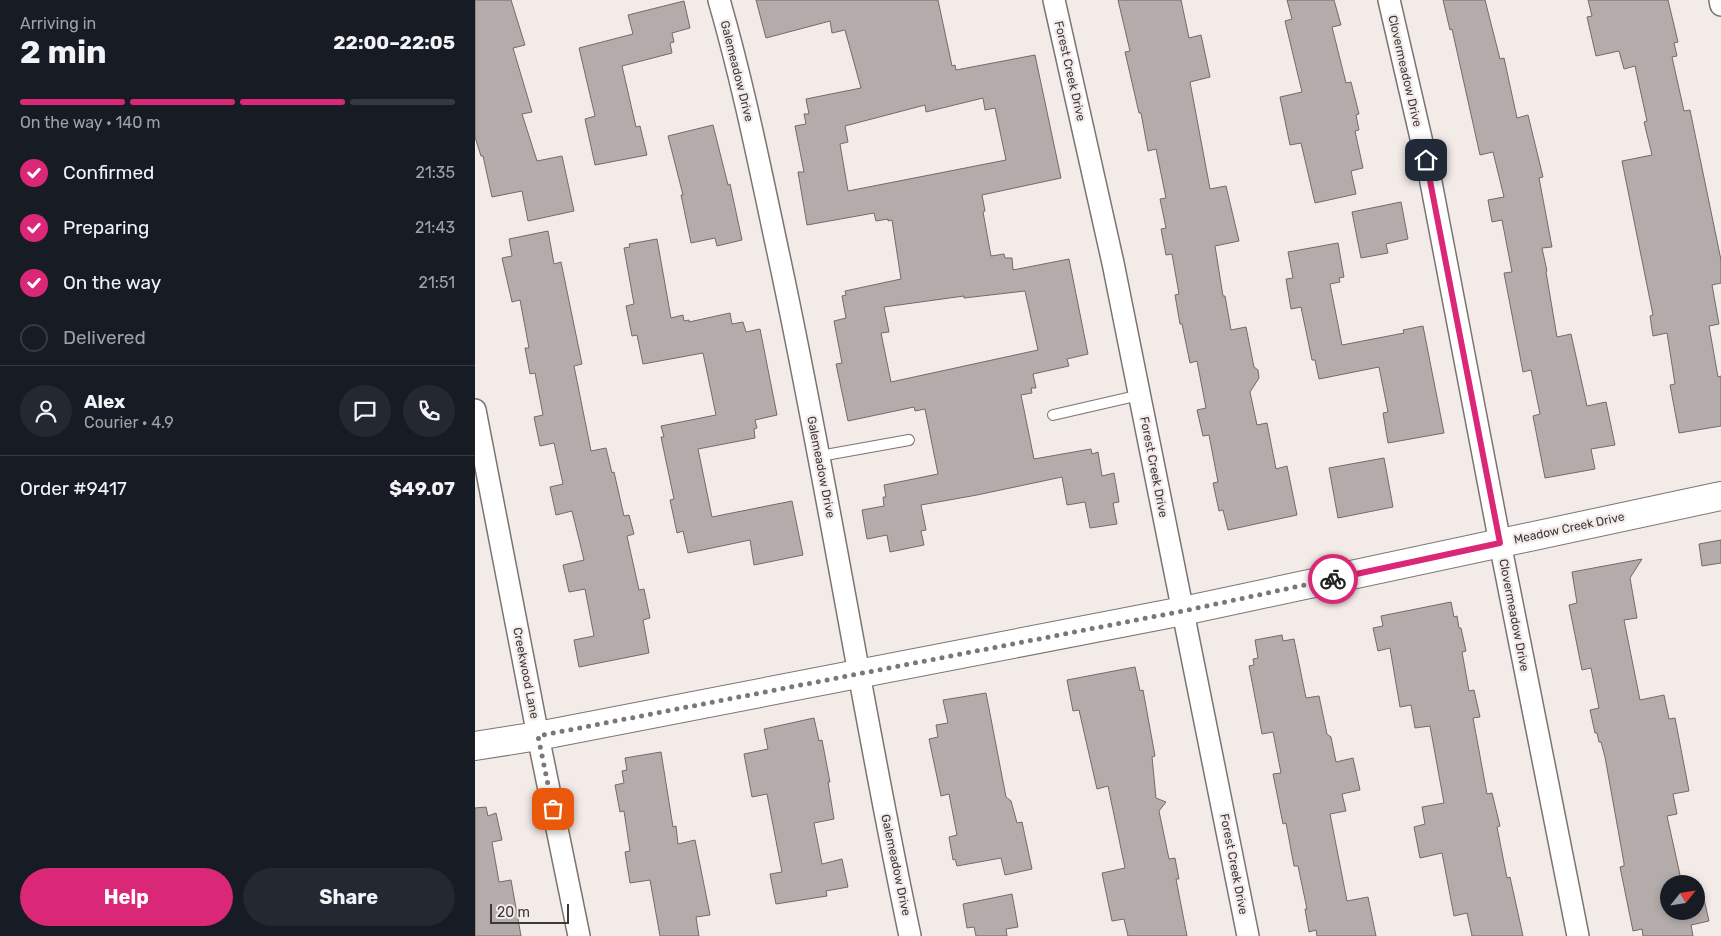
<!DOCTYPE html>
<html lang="en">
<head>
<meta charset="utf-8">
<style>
  :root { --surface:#171b24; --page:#242831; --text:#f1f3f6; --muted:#9ea1a6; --line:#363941; --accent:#db2777 }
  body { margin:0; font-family:Rubik,sans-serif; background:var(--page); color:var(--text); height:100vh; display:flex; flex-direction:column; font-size:19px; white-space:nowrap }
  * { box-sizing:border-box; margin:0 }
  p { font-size:16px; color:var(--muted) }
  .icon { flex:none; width:28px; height:28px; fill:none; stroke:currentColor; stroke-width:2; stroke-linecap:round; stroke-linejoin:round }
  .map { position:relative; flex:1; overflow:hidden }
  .drawer { display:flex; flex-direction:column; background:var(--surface); width:475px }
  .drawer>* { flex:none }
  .needle { width:32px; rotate:60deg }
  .fabs { position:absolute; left:1185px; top:875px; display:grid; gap:10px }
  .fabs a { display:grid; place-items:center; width:45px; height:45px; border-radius:50%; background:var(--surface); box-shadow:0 2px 8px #0003; font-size:25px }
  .scale { position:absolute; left:15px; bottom:12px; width:79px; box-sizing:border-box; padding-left:5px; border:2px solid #3c3938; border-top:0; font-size:14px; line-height:18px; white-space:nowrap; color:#3c3938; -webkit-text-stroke:4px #f3ebe8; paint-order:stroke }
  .pin { position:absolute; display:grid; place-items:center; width:42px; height:42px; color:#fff; margin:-21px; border-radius:10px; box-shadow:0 2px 8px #0006 }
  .courier { position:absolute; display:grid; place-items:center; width:50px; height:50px; margin:-25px; border:4px solid #db2777; border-radius:50%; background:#fff; color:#222; box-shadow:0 1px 6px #0007 }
  .headline em { font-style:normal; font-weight:700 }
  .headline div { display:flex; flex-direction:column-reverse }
  .headline { display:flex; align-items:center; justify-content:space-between; height:85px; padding:0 20px }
  h1 { font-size:32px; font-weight:700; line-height:38px }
  .bar { display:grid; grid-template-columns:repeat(4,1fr); gap:8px 5px; align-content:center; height:60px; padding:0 20px }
  .bar i { height:6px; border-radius:4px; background:var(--line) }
  .bar .selected { background:var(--accent) }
  .bar p { grid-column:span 4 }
  .line { display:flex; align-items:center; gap:12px; padding:0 20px; border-top:1px solid var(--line) }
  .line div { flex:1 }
  .round { display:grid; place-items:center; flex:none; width:52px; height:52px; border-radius:26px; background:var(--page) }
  ol { padding:0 20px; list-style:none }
  li { display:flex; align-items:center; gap:15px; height:55px }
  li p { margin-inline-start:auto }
  li .icon { padding:5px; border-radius:50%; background:var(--accent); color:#fff; stroke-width:4 }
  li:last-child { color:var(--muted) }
  li i { width:28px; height:28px; border:2px solid var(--line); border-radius:50% }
  .action { display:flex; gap:10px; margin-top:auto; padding:10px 20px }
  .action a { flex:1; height:58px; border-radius:30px; background:var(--accent); color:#fff; font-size:20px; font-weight:700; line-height:58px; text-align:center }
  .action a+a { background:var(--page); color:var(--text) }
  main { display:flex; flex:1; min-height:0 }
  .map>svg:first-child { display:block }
  .building { fill:#b4acaa; stroke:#726b68; fill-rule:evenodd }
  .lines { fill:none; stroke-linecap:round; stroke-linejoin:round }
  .lane-casing { stroke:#7b7471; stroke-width:12 }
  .street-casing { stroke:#7b7471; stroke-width:24 }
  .secondary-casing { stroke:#7b7471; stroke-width:30 }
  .lane { stroke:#fff; stroke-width:10 }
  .street { stroke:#fff; stroke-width:21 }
  .secondary { stroke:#fff; stroke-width:28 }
  .done { stroke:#7c7776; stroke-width:5; stroke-dasharray:0 9 }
  .route { stroke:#db2777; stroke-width:6 }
  .labels { text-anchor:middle; stroke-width:4.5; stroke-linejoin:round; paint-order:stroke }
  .street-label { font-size:12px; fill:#3c3938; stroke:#f3ebe8 }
</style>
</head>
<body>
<main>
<section class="drawer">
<div class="headline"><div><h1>2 min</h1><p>Arriving in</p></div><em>22:00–22:05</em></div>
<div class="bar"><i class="selected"></i><i class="selected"></i><i class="selected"></i><i></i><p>On the way · 140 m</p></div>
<ol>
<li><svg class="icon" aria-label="check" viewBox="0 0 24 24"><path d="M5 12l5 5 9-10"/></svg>Confirmed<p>21:35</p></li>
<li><svg class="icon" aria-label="check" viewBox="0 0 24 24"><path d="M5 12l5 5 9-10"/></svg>Preparing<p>21:43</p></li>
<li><svg class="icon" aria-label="check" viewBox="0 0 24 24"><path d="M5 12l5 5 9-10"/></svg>On the way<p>21:51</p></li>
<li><i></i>Delivered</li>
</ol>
<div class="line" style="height:90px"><a class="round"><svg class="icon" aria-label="person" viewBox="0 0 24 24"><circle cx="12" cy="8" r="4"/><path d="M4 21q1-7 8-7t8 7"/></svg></a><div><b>Alex</b><p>Courier · 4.9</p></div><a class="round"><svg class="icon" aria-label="chat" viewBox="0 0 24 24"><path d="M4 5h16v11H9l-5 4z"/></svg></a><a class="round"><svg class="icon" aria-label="phone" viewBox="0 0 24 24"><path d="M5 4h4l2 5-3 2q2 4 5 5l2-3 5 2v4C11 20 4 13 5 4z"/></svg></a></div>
<div class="line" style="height:65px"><div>Order #9417</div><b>$49.07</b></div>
<div class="action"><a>Help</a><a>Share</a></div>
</section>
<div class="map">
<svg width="1246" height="936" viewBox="0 0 1246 936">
  <rect width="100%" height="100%" fill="#f3ebe8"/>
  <!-- building -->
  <g class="building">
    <polygon points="0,0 36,0 50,45 38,48 57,112 47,114 62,161 87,156 99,211 53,221 47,191 17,197 8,156 6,156 0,137"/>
    <path d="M281,0H463L477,66L480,65L481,70L560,55L586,178L507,195L510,211L508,212L516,256L529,254L530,258H537L538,270L594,259L613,354L592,359L594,366L558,374L561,388H556L557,393L546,395L559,459L616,449L617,454L623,452L627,476L639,473L644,502L638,503L642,524L615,528L610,502L592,505L587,477L502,495L446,505L451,530L446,531L449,545L415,552L412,535L392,539L387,510L409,506L408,497H411L409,485L463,474L450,409L440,411L439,407L373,421L361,364L367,363L359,321L371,318L367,296L371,295L370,291L426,279L417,220L413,221V219L401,221L399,213L332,225L323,172H329L320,126L331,124L329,114H334L331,99L386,88L370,30L357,33L355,21L291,38ZM508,98L510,110L520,108L531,160L373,191L365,144L373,142L370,126L450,105L451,112ZM550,291L563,350L416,382L406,333L414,332L409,307L489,296V298Z"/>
    <polygon points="643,0 706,0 714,38 726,35 735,77 715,82 735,189 751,186 764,241 740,246 748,296 750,296 756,330 771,327 779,367 783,370 784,378 775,392 782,425 792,423 801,469 812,466 822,515 753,530 748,510 744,511 738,483 743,482 734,435 728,436 722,410 731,408 722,361 715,363 707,324 705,324 700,295 704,294 697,254 691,255 686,229 691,228 685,199 691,198 681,149 673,151 666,113 664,113 650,52 655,51"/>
    <polygon points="812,0 859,0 866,25 857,27 871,83 876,82 884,114 881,115 884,130 880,131 888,168 876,171 881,194 840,203 826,143 815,145 805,97 827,92 810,21 817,19"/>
    <polygon points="968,0 1010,0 1025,59 1029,58 1042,118 1053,115 1068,177 1064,178 1077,247 1067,248 1072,271 1071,272 1082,337 1096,334 1112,406 1131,402 1140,445 1116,449 1120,469 1070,478 1058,416 1065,414 1056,370 1048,372 1029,273 1037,272 1027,220 1017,222 1013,200 1029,197 1018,152 1005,155 977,29 975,30"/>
    <polygon points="1113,0 1193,0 1203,42 1199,43 1202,56 1197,57 1209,111 1215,110 1246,260 1246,283 1237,285 1244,324 1234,326 1243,377 1246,376 1246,426 1204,433 1195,385 1200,384 1192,333 1178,336 1175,316 1178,315 1147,161 1177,155 1169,122 1172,121 1160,66 1149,69 1144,51 1121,56 1112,17 1117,16"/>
    <polygon points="209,1 215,28 197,33 199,42 195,43 197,53 147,66 161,127 165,126 172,155 120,165 110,119 120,116 104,48 158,34 153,15"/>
    <polygon points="238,125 253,185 255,184 267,240 242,246 240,238 216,243 206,195 208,195 193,136"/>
    <polygon points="926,202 933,239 911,244 913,253 886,258 877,212"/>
    <polygon points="73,231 79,264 86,262 107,364 99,366 116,451 131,448 137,473 139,472 149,516 154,515 159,534 152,536 164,590 169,589 175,618 168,620 174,653 104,667 99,640 119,636 110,589 94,592 88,565 109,560 97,511 81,515 75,487 88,484 79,443 65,446 59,417 68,415 60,373 55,374 50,348 54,348 45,300 37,302 27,258 37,256 34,239"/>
    <polygon points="182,239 196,318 208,315 209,321 214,320 214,322 255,313 257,324 268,322 271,332 285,329 302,415 280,420 282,428 279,429 280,438 223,449 237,517 317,501 328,555 279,565 275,540 213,553 208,531 202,533 195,500 199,499 186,437 189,437 186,426 241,415 228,353 168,364 162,335 157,336 151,306 159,304 149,248 155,247 154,244"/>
    <polygon points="863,243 869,277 864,278 865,282 855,284 867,345 929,333 928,330 948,326 969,433 913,443 908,413 913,412 904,367 844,379 840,360 837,360 826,307 816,309 811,279 818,278 813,252"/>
    <polygon points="909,458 918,507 863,518 854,468"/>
    <polygon points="1246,540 1246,563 1227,566 1224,544"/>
    <polygon points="1167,559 1155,578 1162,618 1149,620 1165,700 1189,695 1194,719 1200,718 1214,791 1198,794 1202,814 1192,816 1207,884 1194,884 1194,911 1221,911 1221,900 1229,899 1234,921 1216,925 1218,936 1168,936 1167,929 1158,931 1145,867 1149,866 1149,863 1130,757 1126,742 1124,742 1122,733 1120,733 1115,710 1124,708 1116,668 1107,670 1094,605 1102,603 1097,572"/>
    <polygon points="976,602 979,617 982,616 984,628 986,628 991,651 987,652 994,691 999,690 1005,717 998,718 1012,794 1017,793 1025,826 1022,827 1032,878 1035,877 1048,936 997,936 992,913 979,916 967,853 945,858 939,827 950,824 947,807 969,803 955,726 940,728 936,705 925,707 915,648 903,651 898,628 908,626 906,616"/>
    <polygon points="807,635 808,641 819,639 831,698 844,696 852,734 856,737 861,762 878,758 885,790 867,794 871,811 855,814 872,901 893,897 901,936 842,936 841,930 834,932 830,909 832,909 823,866 819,866 811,823 808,824 798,774 806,773 798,732 787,734 774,666 779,665 778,659 783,658 780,640"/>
    <polygon points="660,667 665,691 668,690 680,756 677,757 681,798 691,802 684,811 694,859 700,858 704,879 701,879 712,936 653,936 649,919 637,921 627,873 650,868 633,786 622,789 604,710 598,711 592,680"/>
    <polygon points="511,693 531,797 536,801 542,823 547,822 557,869 530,875 526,858 482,866 480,859 478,860 474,837 482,835 474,794 466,796 454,739 463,737 461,725 473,723 468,700"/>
    <polygon points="339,718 344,741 347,740 355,782 353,782 359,819 339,823 347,864 367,859 373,887 351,891 352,896 301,904 295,874 307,872 292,794 277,797 269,754 293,749 289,729"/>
    <polygon points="186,752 198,827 201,826 203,844 220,840 235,915 221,917 224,936 185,936 175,880 155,883 150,852 155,851 149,811 145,812 140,785 149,783 147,771 152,770 150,758"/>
    <polygon points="11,807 13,816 21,813 27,840 17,842 24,882 36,880 46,936 0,936 0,808"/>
    <polygon points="537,894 543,927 531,929 532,936 501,936 499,927 492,928 488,904"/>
  </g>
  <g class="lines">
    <!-- lane casing -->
    <g class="lane-casing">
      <g id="lane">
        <polyline points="578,415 665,395"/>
        <polyline points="345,456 434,440"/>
      </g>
    </g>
    <!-- street casing -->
    <g class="street-casing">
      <g id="street">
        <path d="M244,0C268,83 285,168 303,252C352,479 387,709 435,936"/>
        <polyline points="579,0 638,263 773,936"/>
        <polyline points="914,0 955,177 1025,543 1103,936"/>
        <polyline points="1245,0 1246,5"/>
        <polyline points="0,410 63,736 104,936"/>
      </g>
    </g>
    <!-- secondary casing -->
    <g class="secondary-casing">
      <polyline id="secondary" points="0,746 63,736 708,611 1246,496"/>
    </g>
    <!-- lane -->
    <use href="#lane" class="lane"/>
    <!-- street -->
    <use href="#street" class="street"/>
    <!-- secondary -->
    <use href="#secondary" class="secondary"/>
  </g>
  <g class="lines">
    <!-- done -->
    <polyline class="done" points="78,809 63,736 708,611 858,579"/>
    <!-- route -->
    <polyline class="route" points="858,579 1025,543 951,160"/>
  </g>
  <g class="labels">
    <!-- street labels -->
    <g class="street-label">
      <text transform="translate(262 71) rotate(76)" y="4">Galemeadow Drive</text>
      <text transform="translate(595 71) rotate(77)" y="4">Forest Creek Drive</text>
      <text transform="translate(930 71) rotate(77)" y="4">Clovermeadow Drive</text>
      <text transform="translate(346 467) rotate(79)" y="4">Galemeadow Drive</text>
      <text transform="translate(679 467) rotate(79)" y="4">Forest Creek Drive</text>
      <text transform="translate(1094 528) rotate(-12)" y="4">Meadow Creek Drive</text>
      <text transform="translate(1039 615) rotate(79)" y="4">Clovermeadow Drive</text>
      <text transform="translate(51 673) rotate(79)" y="4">Creekwood Lane</text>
      <text transform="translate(759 864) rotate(79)" y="4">Forest Creek Drive</text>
      <text transform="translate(421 865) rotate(78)" y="4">Galemeadow Drive</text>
    </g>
  </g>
</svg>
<div class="fabs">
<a><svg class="needle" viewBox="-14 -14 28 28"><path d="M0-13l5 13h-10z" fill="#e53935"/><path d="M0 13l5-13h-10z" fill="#9ea1a6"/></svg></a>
</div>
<div class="scale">20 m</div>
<div class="pin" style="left:78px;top:809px;background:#ea580c"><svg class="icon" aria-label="bag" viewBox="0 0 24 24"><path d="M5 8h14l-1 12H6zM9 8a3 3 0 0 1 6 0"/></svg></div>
<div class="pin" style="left:951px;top:160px;background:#1f2937"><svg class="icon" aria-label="home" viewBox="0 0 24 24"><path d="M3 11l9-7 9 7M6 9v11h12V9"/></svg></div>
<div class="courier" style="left:858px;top:579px"><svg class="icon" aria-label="bike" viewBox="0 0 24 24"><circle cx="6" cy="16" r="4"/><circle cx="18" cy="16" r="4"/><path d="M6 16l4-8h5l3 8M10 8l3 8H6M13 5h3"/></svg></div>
</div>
</main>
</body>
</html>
